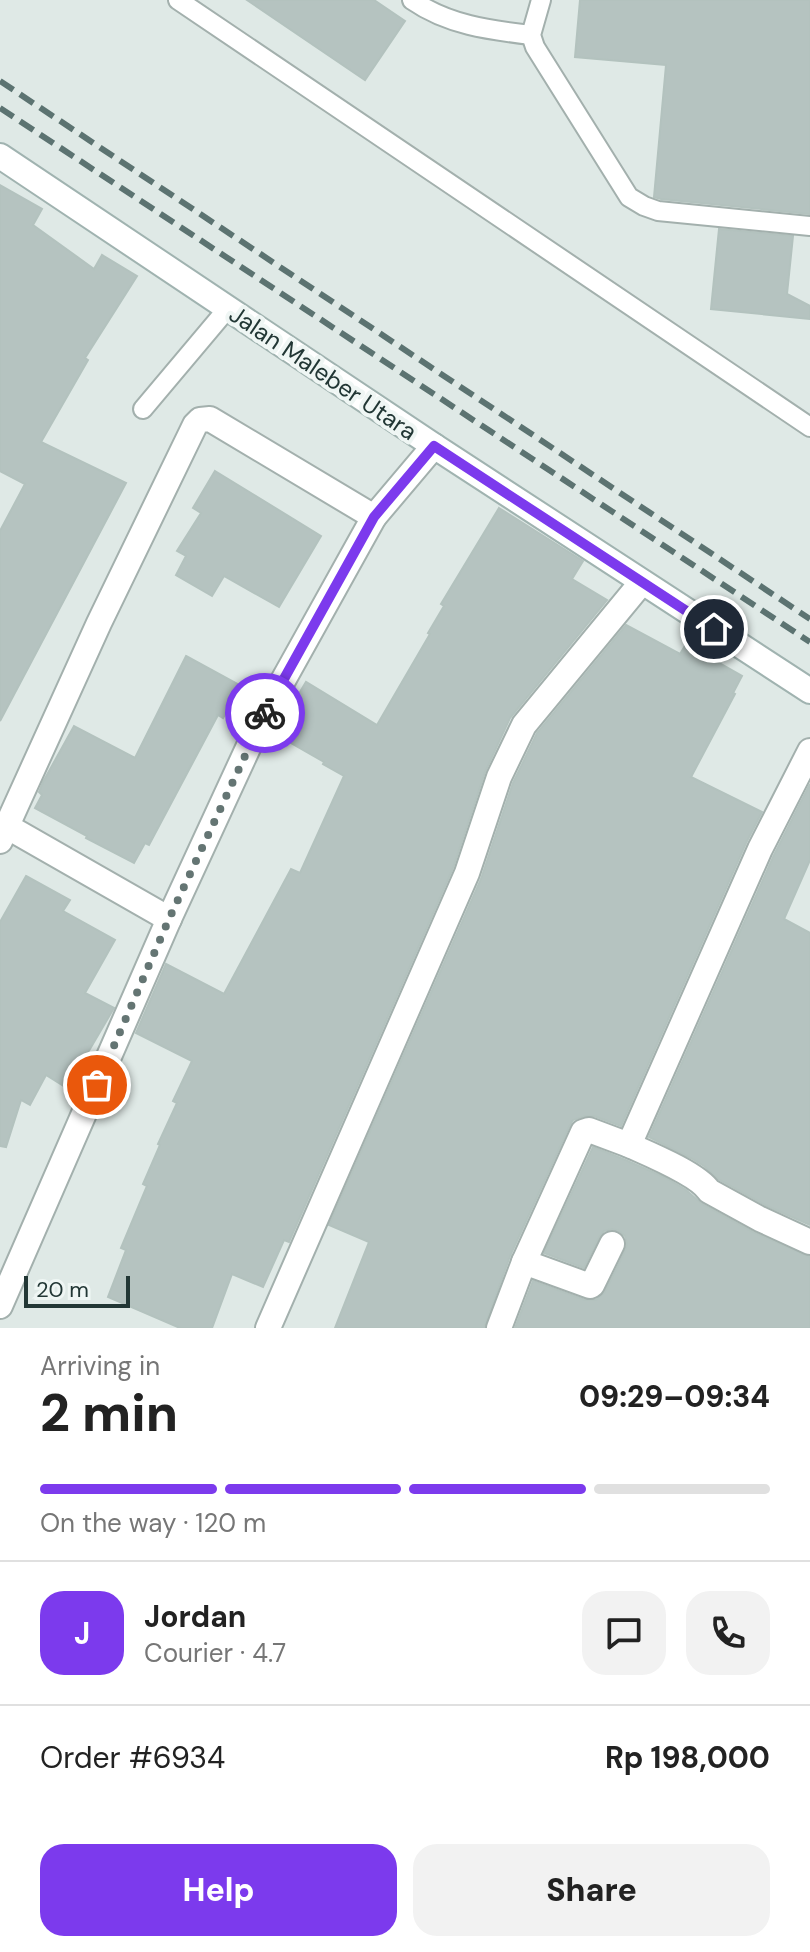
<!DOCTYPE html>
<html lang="en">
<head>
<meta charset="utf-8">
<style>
  :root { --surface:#fff; --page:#f2f2f2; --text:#222; --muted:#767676; --line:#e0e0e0; --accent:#7c3aed }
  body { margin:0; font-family:"DM Sans",sans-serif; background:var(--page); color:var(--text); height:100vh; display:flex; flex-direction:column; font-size:30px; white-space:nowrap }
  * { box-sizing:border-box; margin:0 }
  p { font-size:26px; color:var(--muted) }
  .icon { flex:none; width:44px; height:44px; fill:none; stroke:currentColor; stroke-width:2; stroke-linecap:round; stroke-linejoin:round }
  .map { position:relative; height:1328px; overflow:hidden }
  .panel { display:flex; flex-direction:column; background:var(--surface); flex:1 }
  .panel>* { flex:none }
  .scale { position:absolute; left:24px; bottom:20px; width:106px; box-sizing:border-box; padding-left:8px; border:4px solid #223735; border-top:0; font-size:22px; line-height:28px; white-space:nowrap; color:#223735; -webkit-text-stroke:6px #eff6f4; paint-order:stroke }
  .pin { position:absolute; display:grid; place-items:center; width:68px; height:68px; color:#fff; margin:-34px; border:4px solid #fff; border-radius:50%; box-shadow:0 2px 8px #0007 }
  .courier { position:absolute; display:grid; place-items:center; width:80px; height:80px; margin:-40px; border:6px solid #7c3aed; border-radius:50%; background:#fff; color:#222; box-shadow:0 2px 10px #0007 }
  .summary em { font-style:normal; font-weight:800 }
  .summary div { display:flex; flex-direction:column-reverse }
  .summary { display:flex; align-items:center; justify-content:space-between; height:136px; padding:0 40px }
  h1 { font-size:52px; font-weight:800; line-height:60px }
  .bar { display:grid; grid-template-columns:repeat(4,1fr); gap:12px 8px; align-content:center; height:96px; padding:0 40px }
  .bar i { height:10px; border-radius:6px; background:var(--line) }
  .bar .on { background:var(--accent) }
  .bar p { grid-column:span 4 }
  .line { display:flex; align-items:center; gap:20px; padding:0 40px; border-top:2px solid var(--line) }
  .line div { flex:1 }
  .round { display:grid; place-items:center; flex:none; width:84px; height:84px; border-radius:24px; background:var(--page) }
  .button { display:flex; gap:16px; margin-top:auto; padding:16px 40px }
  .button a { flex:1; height:92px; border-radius:24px; background:var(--accent); color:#fff; font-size:32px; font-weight:800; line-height:92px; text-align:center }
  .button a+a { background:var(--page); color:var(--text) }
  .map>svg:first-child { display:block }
  .building { fill:#b5c3c0; stroke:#b3c2be; stroke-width:2 }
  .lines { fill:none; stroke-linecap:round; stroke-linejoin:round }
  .lane-casing { stroke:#a3b0ad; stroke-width:22 }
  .street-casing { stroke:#a3b0ad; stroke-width:28 }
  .secondary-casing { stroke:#a0b3b0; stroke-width:28 }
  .lane { stroke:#fff; stroke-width:18 }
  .street { stroke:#fff; stroke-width:24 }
  .secondary { stroke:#fff; stroke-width:24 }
  .rail { stroke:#5c7371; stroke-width:6; stroke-dasharray:16 8; stroke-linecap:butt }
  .done { stroke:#647573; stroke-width:8; stroke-dasharray:0 14.4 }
  .route { stroke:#7c3aed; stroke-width:10 }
  .labels { text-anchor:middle; stroke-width:8; stroke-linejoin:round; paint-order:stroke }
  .street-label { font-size:24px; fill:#223735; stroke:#eff6f4 }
</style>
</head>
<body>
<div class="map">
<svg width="810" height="1328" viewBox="0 0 810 1328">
  <rect width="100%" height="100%" fill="#dfe9e6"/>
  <!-- building -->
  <g class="building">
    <polygon points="247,0 374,0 405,21 365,80"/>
    <polygon points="580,0 810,0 810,214 661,199 654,197 666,65 575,57"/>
    <polygon points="0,185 42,209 33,225 94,269 102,255 137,276 85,358 88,360 41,442 126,483 0,721 0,531 25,484 0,471"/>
    <polygon points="719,229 793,236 787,294 810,306 810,319 711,309"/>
    <polygon points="215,471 321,536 279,607 224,576 212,596 176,575 186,556 177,551 201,513 193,508"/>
    <polygon points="499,508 583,561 572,579 607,600 510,718 485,772 453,868 289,1242 284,1240 263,1287 232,1274 212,1328 180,1328 108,1297 126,1250 121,1248 147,1186 143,1184 160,1145 158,1144 177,1103 173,1101 192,1061 136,1033 166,964 224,994 291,869 300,873 344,776 323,764 324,762 275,734 306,682 377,725 430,634 428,633 444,606 441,604"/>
    <polygon points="626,625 680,654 686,644 742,676 733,693 735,694 691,777 762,812 746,843 621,1126 594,1116 585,1116 573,1120 570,1125 510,1256 484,1328 335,1328 369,1242 329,1225 481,879 513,783 537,733"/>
    <polygon points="186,656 241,686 223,718 218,715 149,845 145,843 134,863 86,838 87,836 35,808 42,795 39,792 43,782 74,726 135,758"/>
    <polygon points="810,784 810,860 784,919 810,933 810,1225 767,1206 718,1179 704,1166 691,1158 649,1137 774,855"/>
    <polygon points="26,876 70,900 63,911 115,940 85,993 114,1008 67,1088 46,1075 30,1105 21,1100 6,1147 0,1146 0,922"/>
    <polygon points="593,1147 623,1159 666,1178 686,1190 702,1204 753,1232 810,1257 810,1328 515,1328 533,1281 585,1300 596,1300 605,1292 625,1251 627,1244 625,1236 619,1231 612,1229 604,1231 599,1237 584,1268 544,1253"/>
  </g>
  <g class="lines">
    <!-- lane casing -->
    <g class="lane-casing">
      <g id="lane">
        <polyline points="178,0 810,427"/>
        <path d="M412,0C448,25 489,30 531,35"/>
        <polyline points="541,0 531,35 535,47 629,197 644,206 658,211 810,226"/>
        <polyline points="143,409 228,308"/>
      </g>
    </g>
    <!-- street casing -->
    <g class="street-casing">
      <g id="street">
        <polyline points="8,827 169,919"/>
        <polyline points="0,841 99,623 195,425 200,420 210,419 374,517 434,446"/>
        <path d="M629,1145C649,1154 698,1174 709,1191L760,1219L810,1242"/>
        <polyline points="524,1262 583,1132 589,1130 629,1145 760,849 810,751"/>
        <polyline points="0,1306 169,919 260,722 374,517"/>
        <polyline points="268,1328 467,873 499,777 524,725 642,582"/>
        <polyline points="499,1328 524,1262 590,1286 592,1285 612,1244"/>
      </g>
    </g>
    <!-- secondary casing -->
    <g class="secondary-casing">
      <polyline id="secondary" points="0,156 434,446 810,691"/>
    </g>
    <!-- lane -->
    <use href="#lane" class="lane"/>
    <!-- street -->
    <use href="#street" class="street"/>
    <!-- secondary -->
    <use href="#secondary" class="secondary"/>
    <!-- rail -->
    <g class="rail">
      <polyline points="0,81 810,619"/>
      <polyline points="0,108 810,642"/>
    </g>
  </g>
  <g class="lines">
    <!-- done -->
    <polyline class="done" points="97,1085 169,919 265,713"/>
    <!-- route -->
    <polyline class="route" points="265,713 374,517 434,446 714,629"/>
  </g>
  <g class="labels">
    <!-- street labels -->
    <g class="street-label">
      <text transform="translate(323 373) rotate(34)" y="8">Jalan Maleber Utara</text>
    </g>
  </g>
</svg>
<div class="scale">20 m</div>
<div class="pin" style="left:97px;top:1085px;background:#ea580c"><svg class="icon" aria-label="bag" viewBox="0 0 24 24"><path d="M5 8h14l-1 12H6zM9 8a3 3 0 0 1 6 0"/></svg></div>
<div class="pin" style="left:714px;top:629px;background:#1f2937"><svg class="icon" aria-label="home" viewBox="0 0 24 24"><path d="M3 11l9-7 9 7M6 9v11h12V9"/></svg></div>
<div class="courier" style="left:265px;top:713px"><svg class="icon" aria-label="bike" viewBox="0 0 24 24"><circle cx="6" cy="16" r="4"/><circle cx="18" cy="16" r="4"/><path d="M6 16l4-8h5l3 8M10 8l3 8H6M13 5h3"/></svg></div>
</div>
<section class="panel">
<div class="summary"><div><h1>2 min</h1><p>Arriving in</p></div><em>09:29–09:34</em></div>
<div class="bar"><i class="on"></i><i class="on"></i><i class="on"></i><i></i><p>On the way · 120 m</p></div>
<div class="line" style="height:144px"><b class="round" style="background:var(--accent);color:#fff">J</b><div><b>Jordan</b><p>Courier · 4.7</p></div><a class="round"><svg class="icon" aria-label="chat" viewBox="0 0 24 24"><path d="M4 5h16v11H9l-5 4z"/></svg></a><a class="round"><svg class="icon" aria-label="phone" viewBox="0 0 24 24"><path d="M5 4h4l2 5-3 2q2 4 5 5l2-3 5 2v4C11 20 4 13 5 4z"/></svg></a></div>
<div class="line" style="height:104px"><div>Order #6934</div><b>Rp 198,000</b></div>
<div class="button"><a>Help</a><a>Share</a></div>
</section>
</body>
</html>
